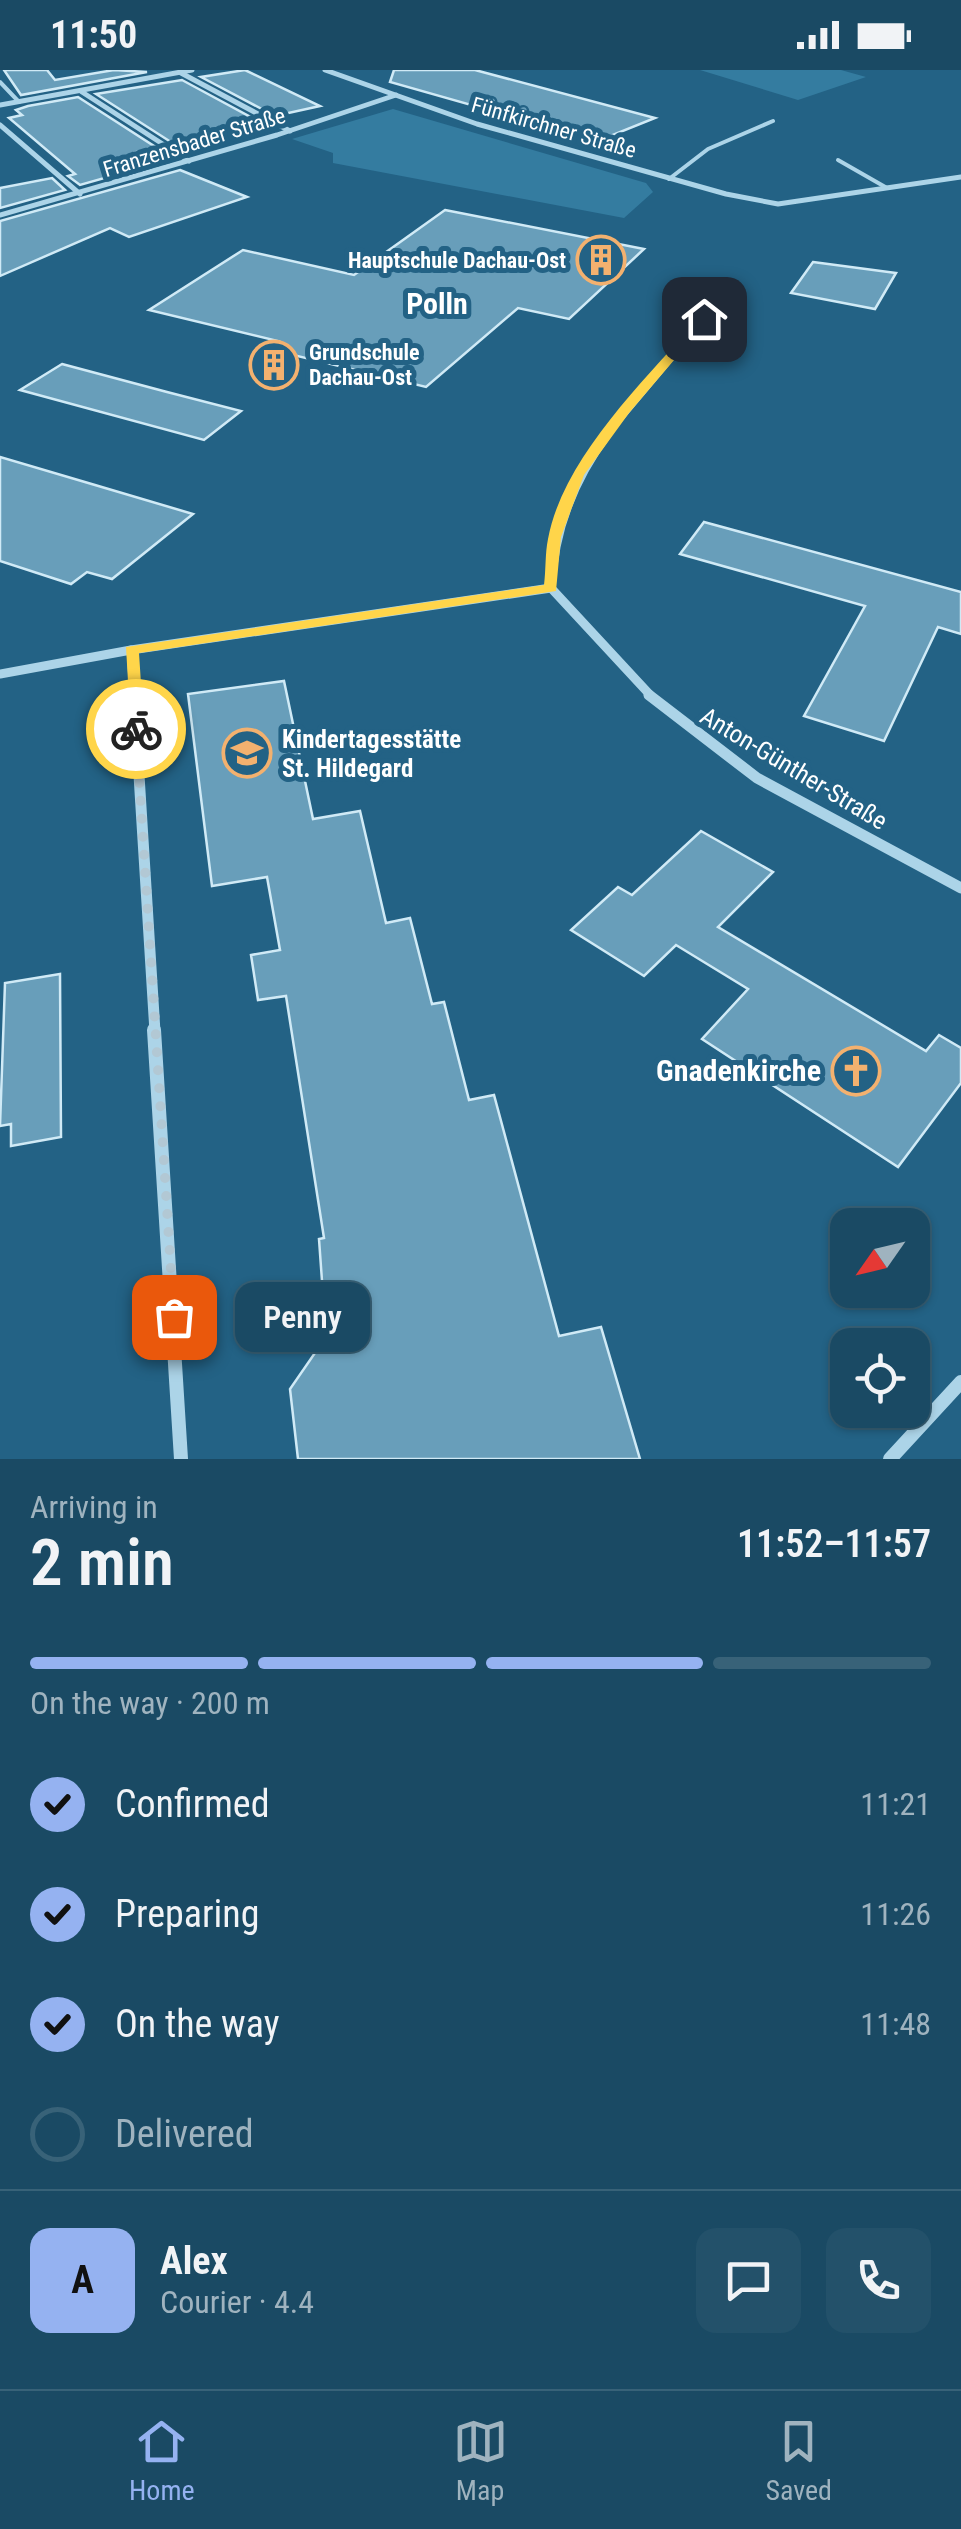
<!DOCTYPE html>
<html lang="en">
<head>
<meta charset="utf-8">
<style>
  :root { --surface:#1a4a64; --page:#23516a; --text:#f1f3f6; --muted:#9fb3bf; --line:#386278; --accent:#95b2f1 }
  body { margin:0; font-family:"Roboto Condensed",sans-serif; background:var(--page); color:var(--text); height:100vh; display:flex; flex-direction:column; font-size:38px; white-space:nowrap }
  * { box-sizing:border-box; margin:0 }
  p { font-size:32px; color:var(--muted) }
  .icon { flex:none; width:55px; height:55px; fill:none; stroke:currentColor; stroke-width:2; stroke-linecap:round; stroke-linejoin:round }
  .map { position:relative; height:1389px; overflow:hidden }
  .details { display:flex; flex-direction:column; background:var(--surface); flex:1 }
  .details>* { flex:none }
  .needle { width:65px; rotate:236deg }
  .tools { position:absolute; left:830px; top:1138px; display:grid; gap:20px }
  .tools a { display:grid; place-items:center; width:100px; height:100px; border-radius:20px; background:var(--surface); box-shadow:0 2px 8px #0004,0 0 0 2px var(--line); font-size:50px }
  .pin { position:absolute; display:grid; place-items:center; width:85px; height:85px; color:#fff; margin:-42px; border-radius:20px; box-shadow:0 5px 15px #0006 }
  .courier { position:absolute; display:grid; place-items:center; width:100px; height:100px; margin:-50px; border:8px solid #ffd54a; border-radius:50%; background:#fff; color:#222; box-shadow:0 2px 12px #0007 }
  .bubble { position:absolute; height:70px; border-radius:20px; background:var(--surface); box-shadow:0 2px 8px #0004,0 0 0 2px var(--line); font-size:32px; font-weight:600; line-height:70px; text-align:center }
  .overview em { font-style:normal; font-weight:600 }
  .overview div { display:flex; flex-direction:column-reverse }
  .overview { display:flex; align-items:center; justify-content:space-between; height:170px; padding:0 30px }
  h1 { font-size:65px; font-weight:600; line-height:75px }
  .bar { display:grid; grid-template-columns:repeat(4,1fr); gap:15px 10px; align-content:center; height:120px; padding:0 30px }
  .bar i { height:12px; border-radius:8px; background:var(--line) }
  .bar .on { background:var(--accent) }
  .bar p { grid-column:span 4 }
  .line { display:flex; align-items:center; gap:25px; padding:0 30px; border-top:2px solid var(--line) }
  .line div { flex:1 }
  .round { display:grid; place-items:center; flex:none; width:105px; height:105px; border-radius:20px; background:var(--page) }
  ol { padding:0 30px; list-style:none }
  li { display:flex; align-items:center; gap:30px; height:110px }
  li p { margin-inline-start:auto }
  li .icon { padding:10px; border-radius:50%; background:var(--accent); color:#111; stroke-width:4 }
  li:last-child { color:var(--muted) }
  li i { width:55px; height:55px; border:5px solid var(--line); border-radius:50% }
  .status { display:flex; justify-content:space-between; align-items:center; height:70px; padding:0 50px; background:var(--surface); direction:ltr }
  .status svg { height:28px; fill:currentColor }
  .menu { display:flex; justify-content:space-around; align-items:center; height:140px; border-top:2px solid var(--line); background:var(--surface); font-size:28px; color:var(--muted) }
  .menu a { display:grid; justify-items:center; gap:5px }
  .menu .on { color:var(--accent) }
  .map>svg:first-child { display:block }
  .green { fill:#347ca0 }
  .building { fill:#689eba; stroke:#d0eaf6; stroke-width:2.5 }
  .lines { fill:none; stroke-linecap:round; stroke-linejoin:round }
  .lane { stroke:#acd4e8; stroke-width:4 }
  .street-far4 { stroke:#acd4e8; stroke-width:5 }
  .street-far3 { stroke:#acd4e8; stroke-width:6 }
  .street-far2 { stroke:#acd4e8; stroke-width:9 }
  .street-far1 { stroke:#acd4e8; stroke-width:11 }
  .street { stroke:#acd4e8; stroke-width:14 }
  .route { fill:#ffd54a }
  .done { stroke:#b2c8d4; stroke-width:10; stroke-dasharray:0 18 }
  .labels { text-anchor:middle; stroke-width:10; stroke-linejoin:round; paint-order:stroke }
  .far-street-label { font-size:22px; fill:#fff; stroke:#236285 }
  .far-poi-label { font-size:22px; font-weight:bold; fill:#fff; stroke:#236285; text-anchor:end }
  .poi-label { font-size:25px; font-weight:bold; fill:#fff; stroke:#236285; text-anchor:start }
  .street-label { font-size:25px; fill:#fff; stroke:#236285 }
  .far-district-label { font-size:30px; font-weight:bold; fill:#fff; stroke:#236285 }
  .near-poi-label { font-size:30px; font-weight:bold; fill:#fff; stroke:#236285; text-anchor:end }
</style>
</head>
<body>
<div class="status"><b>11:50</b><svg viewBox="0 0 49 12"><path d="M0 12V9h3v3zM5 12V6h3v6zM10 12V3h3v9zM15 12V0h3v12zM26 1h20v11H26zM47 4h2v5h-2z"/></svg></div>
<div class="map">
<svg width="961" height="1389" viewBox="0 0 961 1389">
  <rect width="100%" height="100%" fill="#236285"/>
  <!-- green -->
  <g class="green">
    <polygon points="700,0 841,0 866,7 798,30"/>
    <polygon points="393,39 646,113 653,122 624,148 333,93 333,83 292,69"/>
  </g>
  <!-- building -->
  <g class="building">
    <polygon points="4,0 47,0 55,10 114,0 147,2 21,25"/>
    <polygon points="245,0 320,36 275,46 201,7"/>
    <polygon points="394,0 475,0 655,48 598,71 390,12"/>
    <polygon points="182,10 256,50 213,60 221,64 174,74 96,24"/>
    <polygon points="78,27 157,78 137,82 161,92 80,115 68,106 75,104 9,48 22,45 16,40 28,36"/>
    <polygon points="180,100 247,127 129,167 110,158 0,206 0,151"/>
    <polygon points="52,108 65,120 0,138 0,118"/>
    <polygon points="445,140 644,179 569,249 518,238 426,317 268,279 278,271 149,240 243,180 354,205"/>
    <polygon points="813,192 896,203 875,239 791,223"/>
    <polygon points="62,294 167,322 241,341 204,370 20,320"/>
    <polygon points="0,387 95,415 193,444 112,509 87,502 71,514 0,491"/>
    <polygon points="704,452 961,522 961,564 938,557 884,671 804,646 865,536 680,484"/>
    <polygon points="284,611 313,749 360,741 386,853 410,848 432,934 444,932 469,1030 494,1025 559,1266 601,1257 640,1389 298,1389 290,1319 326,1267 319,1169 324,1168 286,926 258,930 251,885 280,880 267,807 212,816 188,624"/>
    <polygon points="701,761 773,802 718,857 926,981 939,965 961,978 961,1013 898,1097 702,969 748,919 676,875 644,906 571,860 618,817 632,825"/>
    <polygon points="60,904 61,1067 11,1076 11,1054 0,1056 5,913"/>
  </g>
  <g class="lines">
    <!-- lane -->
    <g class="lane">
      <polyline points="0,12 19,32"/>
      <polyline points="838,90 887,118"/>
      <polyline points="669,109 708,79 773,51"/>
    </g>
    <!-- street-far4 -->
    <g class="street-far4">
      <polyline points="325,0 477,54 726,124 778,134 961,107"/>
      <polyline points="181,3 290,61"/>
      <polyline points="82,22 189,91"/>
      <polyline points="0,35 192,0"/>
      <polyline points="0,55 80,124"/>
      <polyline points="0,145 277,65 396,25"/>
    </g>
    <!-- street-far3 -->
    <polyline class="street-far3" points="606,366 704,249"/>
    <!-- street-far2 -->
    <g class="street-far2">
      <path d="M608,363C573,411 554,459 551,518L652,627"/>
      <polyline points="131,580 134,627"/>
      <polyline points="0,604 131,580 551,518"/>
    </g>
    <!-- street-far1 -->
    <g class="street-far1">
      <polyline points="134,625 155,962"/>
      <polyline points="649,625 757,708 961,818"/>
    </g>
    <!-- street -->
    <g class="street">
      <polyline points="154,960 181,1389"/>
      <polyline points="890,1389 961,1312"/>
    </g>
  </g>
  <!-- route -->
  <path class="route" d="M700,247L709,249L629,343L584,405L561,467L556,521L139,583L144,659L131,663L126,577L544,515C546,500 545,483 548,469C563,387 647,308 700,247Z"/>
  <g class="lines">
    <!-- done -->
    <polyline class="done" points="136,659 174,1247"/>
  </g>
  <!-- icons -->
  <defs>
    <g id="building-ring" transform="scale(2.5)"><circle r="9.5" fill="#236285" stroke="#f3b16f" stroke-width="1.5"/><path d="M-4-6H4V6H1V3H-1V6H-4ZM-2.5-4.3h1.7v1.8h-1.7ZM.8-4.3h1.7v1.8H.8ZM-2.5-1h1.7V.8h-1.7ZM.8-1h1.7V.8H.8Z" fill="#f3b16f"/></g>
    <g id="school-ring" transform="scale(2.5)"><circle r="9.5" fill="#236285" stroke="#f3b16f" stroke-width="1.5"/><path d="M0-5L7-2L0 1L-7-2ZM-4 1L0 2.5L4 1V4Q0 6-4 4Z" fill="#f3b16f"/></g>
    <g id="church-ring" transform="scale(2.5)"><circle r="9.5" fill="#236285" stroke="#f3b16f" stroke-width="1.5"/><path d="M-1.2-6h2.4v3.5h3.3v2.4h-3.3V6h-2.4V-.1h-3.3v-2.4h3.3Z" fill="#f3b16f"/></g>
  </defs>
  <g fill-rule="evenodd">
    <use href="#building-ring" x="601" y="190"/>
    <use href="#building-ring" x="274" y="295"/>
    <use href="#school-ring" x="247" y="683"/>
    <use href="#church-ring" x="856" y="1001"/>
  </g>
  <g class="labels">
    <!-- far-street labels -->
    <g class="far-street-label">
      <text transform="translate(554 57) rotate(16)" y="8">Fünfkirchner Straße</text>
      <text transform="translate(194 72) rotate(-17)" y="8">Franzensbader Straße</text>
    </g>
    <!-- far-poi labels -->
    <g class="far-poi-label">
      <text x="566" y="198">Hauptschule Dachau-Ost</text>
      <text x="309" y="290" text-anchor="start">Grundschule<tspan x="309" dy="25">Dachau-Ost</tspan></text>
    </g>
    <!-- poi labels -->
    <g class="poi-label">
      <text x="282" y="678">Kindertagesstätte<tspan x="282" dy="29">St. Hildegard</tspan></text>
    </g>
    <!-- street labels -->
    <g class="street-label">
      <text transform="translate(794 698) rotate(31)" y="9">Anton-Günther-Straße</text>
    </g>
    <!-- far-district labels -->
    <g class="far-district-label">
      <text x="437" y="244">Polln</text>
    </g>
    <!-- near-poi labels -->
    <g class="near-poi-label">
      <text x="821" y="1011">Gnadenkirche</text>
    </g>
  </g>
</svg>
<div class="tools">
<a><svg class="needle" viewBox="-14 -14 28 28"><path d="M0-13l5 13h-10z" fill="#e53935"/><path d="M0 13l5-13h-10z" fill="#9fb3bf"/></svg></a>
<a><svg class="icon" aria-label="locate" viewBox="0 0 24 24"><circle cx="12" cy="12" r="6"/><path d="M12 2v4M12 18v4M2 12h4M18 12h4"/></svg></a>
</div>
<div class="pin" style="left:174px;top:1247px;background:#ea580c"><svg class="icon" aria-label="bag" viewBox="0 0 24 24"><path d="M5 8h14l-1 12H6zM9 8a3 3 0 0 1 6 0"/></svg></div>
<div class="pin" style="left:704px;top:249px;background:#1f2937"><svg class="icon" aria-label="home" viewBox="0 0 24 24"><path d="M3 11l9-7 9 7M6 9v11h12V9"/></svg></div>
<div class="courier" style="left:136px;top:659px"><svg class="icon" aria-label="bike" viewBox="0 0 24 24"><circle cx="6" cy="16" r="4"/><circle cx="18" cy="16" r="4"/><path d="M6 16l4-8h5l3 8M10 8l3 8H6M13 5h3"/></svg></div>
<div class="bubble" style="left:235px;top:1212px;width:135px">Penny</div>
</div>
<section class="details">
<div class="overview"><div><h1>2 min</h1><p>Arriving in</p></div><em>11:52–11:57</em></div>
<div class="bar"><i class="on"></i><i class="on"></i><i class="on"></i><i></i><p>On the way · 200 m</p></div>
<ol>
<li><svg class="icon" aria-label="check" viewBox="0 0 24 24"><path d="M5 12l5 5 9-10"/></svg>Confirmed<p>11:21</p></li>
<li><svg class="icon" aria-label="check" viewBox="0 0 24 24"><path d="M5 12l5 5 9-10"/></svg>Preparing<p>11:26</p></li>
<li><svg class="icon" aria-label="check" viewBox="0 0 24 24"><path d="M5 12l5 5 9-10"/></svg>On the way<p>11:48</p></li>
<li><i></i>Delivered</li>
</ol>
<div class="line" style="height:180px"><b class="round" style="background:var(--accent);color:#111">A</b><div><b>Alex</b><p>Courier · 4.4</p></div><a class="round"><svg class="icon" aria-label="chat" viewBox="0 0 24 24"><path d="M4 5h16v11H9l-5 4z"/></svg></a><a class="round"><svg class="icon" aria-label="phone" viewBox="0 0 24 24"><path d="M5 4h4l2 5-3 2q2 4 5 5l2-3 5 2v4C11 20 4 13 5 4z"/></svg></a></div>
</section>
<nav class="menu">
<a class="on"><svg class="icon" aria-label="home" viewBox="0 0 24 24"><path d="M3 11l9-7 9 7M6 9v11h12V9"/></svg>Home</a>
<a><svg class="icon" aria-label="map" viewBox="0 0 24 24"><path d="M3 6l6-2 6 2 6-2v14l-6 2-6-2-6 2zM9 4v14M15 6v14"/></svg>Map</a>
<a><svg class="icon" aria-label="saved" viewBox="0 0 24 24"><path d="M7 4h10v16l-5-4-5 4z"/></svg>Saved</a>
</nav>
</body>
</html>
